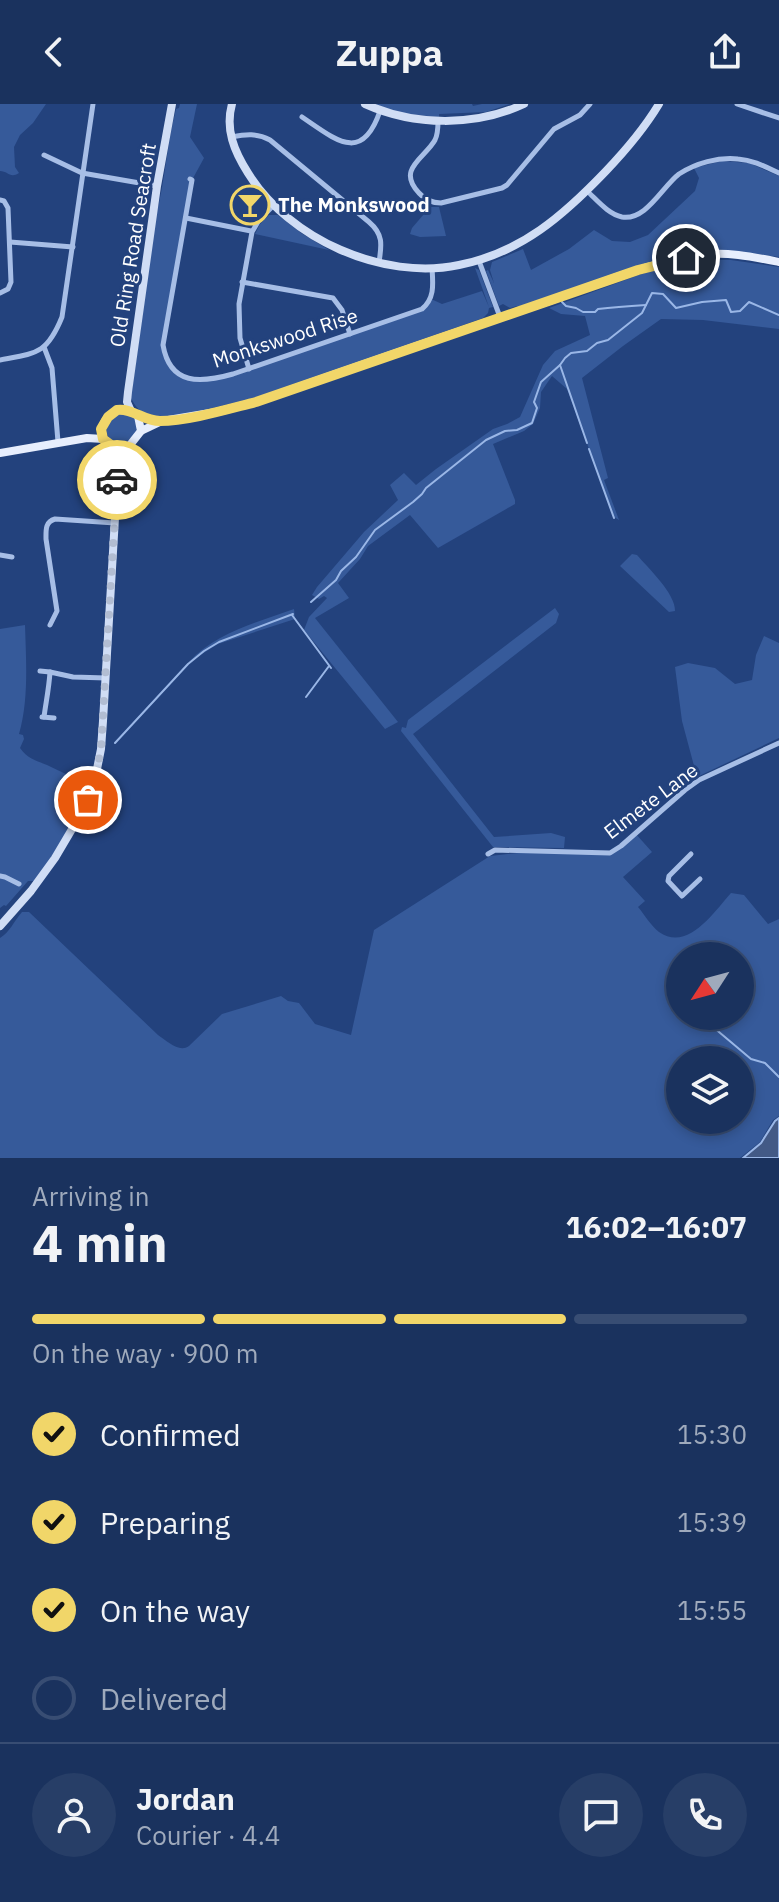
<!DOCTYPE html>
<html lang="en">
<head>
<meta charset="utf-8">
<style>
  :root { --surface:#1a325e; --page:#273e67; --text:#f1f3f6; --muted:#9faabc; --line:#384d73; --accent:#f1d669 }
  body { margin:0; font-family:"IBM Plex Sans",sans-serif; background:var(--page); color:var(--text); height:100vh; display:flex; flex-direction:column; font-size:30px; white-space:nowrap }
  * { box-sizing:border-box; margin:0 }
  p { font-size:26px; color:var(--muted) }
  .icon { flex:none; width:44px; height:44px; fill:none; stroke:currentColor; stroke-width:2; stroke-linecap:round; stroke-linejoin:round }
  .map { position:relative; height:1054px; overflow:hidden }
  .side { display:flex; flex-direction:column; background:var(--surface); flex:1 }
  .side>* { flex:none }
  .needle { width:52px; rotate:234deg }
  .fabs { position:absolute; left:666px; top:838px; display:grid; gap:16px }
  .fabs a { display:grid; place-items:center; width:88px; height:88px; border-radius:50%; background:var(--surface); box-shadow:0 4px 12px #0003,0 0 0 2px var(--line); font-size:40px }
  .pin { position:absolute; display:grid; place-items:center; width:68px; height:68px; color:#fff; margin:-34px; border:4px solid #fff; border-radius:50%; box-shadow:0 2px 8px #0007 }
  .courier { position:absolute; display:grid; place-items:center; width:80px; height:80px; margin:-40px; border:6px solid #f1d669; border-radius:50%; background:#fff; color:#222; box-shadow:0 2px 10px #0007 }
  .summary em { font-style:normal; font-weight:800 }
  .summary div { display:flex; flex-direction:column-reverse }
  .summary { display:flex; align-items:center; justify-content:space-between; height:136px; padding:0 32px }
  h1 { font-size:52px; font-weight:800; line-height:60px }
  .bar { display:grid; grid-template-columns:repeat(4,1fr); gap:12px 8px; align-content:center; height:96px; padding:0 32px }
  .bar i { height:10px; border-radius:6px; background:var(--line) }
  .bar .current { background:var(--accent) }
  .bar p { grid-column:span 4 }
  .line { display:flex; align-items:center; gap:20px; padding:0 32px; border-top:2px solid var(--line) }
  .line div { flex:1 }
  .round { display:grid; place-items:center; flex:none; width:84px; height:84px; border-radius:42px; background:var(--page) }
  ol { padding:0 32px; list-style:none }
  li { display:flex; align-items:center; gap:24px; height:88px }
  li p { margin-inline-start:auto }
  li .icon { padding:8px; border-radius:50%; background:var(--accent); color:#111; stroke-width:4 }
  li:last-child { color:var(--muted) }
  li i { width:44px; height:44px; border:4px solid var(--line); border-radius:50% }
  header { display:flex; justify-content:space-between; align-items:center; height:104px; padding:0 32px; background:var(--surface); font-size:36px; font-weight:800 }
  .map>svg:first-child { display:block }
  .green { fill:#365a9a; fill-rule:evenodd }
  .water { fill:#435a86; stroke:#9ab7e7; stroke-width:2 }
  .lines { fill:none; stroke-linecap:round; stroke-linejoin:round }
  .stream { stroke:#9ab7e7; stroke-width:2 }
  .street { stroke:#a7bee6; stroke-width:5 }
  .secondary { stroke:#d0ddf5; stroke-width:8 }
  .primary { stroke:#e7eefd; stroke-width:8 }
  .done { stroke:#b2bdd2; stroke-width:8; stroke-dasharray:0 14.4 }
  .route { stroke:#f1d669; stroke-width:10 }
  .labels { text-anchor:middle; stroke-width:6; stroke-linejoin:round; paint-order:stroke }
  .poi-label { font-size:20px; font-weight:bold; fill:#fff; stroke:#23427d; text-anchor:start }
  .street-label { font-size:20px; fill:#fff; stroke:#23427d }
</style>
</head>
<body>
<header><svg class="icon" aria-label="back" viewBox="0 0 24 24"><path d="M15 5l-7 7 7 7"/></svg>Zuppa<svg class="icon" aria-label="share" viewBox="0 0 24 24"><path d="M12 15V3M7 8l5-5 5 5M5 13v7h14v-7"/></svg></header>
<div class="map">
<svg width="779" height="1054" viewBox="0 0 779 1054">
  <rect width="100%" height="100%" fill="#23427d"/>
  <!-- green -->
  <g class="green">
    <path d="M0,0H46L33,19L20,31L14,43L15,63L19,69C10,75 8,67 0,67Z"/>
    <path d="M180,0H197L190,33L204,54L192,76L163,241C176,278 182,273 219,274L415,207L431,195L442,200L482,187L489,203L475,164L479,166L493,203L489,204L488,209L483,214L256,294L169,314C151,314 139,311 131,294L156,112C165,77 167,40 176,5L179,4Z"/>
    <polygon points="371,0 472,0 473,2 482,0 510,0 486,8 439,10 439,13 404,10"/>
    <polygon points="722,57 749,59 779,72 779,153 727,146 698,147 671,151 518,203 517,202 510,204 503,200 499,202 486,167 488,166 494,179 490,166 492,158 523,145 531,166 569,145 594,126 612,137 630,138 648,131 695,87 699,74 694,64"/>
    <polygon points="430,103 439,103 446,132 420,133 410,130 412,124"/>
    <polygon points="269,111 278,111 301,129 329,146 255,130 260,120"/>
    <polygon points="706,156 731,156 779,163 779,225 703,216 661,215 623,242 582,274 608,374 604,376 619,416 614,413 567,285 552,272 541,288 540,304 533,320 524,327 493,340 515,396 515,400 438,444 410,411 368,442 360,455 338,479 349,494 315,514 398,618 385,625 304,526 309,513 327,494 324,492 319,495 312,491 317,483 364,428 398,396 390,381 404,369 416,381 436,365 493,325 507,320 520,313 543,261 555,247 590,231 585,212 561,210 549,204 639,171 669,162"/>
    <path d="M124,308C160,319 112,362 106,325L115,311Z"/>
    <path d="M632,450L637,451C648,464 676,490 675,507L669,508L620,462Z"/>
    <polygon points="555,504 559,510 556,519 413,630 494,733 551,729 565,733 564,744 493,743 401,627 402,623 406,624 408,616"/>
    <path d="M294,505L295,515L218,540L189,558C217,528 256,519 294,505Z"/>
    <path d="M25,521C26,556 29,596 19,630L23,631L24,635L20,644C28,655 35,656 47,661C61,668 74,674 89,679L84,696L76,712L43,768L34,777H28L6,802L4,801L0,804V525Z"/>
    <polygon points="764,532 779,539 779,634 697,673 682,617 675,563 688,559 715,564 735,580 752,576 756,551"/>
    <path d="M635,729L652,748L623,773L645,797L638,803C644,810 651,822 659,828C688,848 714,808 731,789L744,791L768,820L779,815V1012L773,1016L760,1038L740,1054H0V834C10,828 14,817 22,808H29L158,931C167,937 179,949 189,942L222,910L281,892L288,897L299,899L315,920L351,931L374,826L490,752L527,748L609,749ZM680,852H740V912H680ZM680,956H740V1016H680Z"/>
  </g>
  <!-- water -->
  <polygon class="water" points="779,1014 779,1054 743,1054 761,1039 775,1017"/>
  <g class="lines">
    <!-- stream -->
    <g class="stream">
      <path d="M562,198L566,202L576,204L583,208H595L598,205C614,203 629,202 646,201"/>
      <polyline points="560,261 587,339"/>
      <polyline points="589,345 614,414"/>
      <polyline points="311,498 336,476 341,467 356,453 375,426 413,398 422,390 426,384 486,336 505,327 517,326 532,319 537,304 534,298 541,278 560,261 565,254 571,249 587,247 597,239 608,236 642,209 652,189 663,190 676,204 702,198 726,196 731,208 740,207 749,198 779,211"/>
      <polyline points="292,511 331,564"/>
      <polyline points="306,593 329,562"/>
      <polyline points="115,639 188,560 204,547 219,538 293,510"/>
      <polyline points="700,912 751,955 765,959 779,973"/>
    </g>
    <!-- street -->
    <g class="street">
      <polyline points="737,0 779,14"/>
      <path d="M302,13C336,36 362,60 380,7"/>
      <path d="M438,17C438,23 438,30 435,36C425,54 396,65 419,89C425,96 432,99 441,99L502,84L507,81L554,25L580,11L590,0"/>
      <path d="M232,33C246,30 257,29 270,36L369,118C383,130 382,140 379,158"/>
      <polyline points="44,51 82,69 157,82"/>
      <path d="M190,75L192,76L163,241C170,282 201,279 233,270L422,205C435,194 433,180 432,164"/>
      <path d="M587,87C597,96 608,110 622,113C646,117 662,83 679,70C696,59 718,53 738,55C753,56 766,63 779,69"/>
      <polyline points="0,96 4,97 8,104 11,178 8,185 0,189"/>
      <polyline points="186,114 251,127"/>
      <polyline points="10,138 73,143"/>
      <polyline points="479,157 500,213"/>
      <polyline points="242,178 333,194 342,206 350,230"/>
      <polyline points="44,243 52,264 58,338"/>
      <path d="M0,256C37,249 47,250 62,213L93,0"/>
      <polyline points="249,265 240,234 239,200 252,128 259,116 273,102"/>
      <polyline points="0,451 12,453"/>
      <path d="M50,521L57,507L46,435C46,426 45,418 55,415L115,419"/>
      <polyline points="40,567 50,568"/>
      <polyline points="42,613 54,614"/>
      <path d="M44,613C46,598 49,584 50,568L73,573L106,574"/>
      <polyline points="488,750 495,746 610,749 621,742 685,686 699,676 779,639"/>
      <polyline points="691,750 669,772 668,777 682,792 700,775"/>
      <polyline points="0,772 5,773 19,780"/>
    </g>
    <!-- secondary -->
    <g class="secondary">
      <path d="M232,0C225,25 234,47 248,69C289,135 383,177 459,161C521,149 564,111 606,67C626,46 644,25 659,0"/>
      <path d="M365,0C414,22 475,23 524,0"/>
      <polyline points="131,307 127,298 128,288 157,82 172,0"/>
      <polyline points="0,822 31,787 55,754 81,710 94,680 101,645 103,617 118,363 115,344"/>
    </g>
    <!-- primary -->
    <g class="primary">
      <path d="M122,305L131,307L138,312L141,327L130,341L117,345L103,335C98,321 108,309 122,305Z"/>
      <path d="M141,327L162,317L216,308L256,298C352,264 447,231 544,199C595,181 647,159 701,151C726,147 754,153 779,158"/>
      <polyline points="0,349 87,334 103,335"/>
    </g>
  </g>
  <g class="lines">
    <!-- done -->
    <polyline class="done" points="88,696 94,680 101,645 117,376"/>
    <!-- route -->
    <path class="route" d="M117,376L118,354L115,344L103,335L101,325L108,313L117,306C133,304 143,317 160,317C188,317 228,305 256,298L638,166L686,154"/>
  </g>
  <!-- icons -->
  <defs>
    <g id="bar-ring" transform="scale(2)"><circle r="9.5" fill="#23427d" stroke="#f1d669" stroke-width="1.5"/><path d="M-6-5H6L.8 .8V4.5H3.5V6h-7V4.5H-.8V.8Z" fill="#f1d669"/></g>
  </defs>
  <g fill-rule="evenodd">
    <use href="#bar-ring" x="250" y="101"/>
  </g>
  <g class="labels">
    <!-- poi labels -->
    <g class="poi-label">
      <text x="278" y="108">The Monkswood</text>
    </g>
    <!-- street labels -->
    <g class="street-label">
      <text transform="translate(133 141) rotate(-81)" y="7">Old Ring Road Seacroft</text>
      <text transform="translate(285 234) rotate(-18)" y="7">Monkswood Rise</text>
      <text transform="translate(651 697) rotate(-37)" y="7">Elmete Lane</text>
    </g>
  </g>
</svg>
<div class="fabs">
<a><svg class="needle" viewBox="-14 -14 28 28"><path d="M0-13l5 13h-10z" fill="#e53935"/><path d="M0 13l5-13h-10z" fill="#9faabc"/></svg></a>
<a><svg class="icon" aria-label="layers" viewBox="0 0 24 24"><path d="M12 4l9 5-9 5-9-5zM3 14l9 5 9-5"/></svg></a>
</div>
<div class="pin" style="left:88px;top:696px;background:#ea580c"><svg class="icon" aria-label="bag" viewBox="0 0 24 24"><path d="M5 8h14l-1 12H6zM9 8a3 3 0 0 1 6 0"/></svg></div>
<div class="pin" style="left:686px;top:154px;background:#1f2937"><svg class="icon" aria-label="home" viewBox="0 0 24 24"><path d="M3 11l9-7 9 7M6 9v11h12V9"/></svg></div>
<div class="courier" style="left:117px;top:376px"><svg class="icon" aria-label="car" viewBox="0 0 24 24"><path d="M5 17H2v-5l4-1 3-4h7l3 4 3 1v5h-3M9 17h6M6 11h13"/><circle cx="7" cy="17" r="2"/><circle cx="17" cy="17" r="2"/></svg></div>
</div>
<section class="side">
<div class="summary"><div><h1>4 min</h1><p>Arriving in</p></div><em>16:02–16:07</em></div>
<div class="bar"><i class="current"></i><i class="current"></i><i class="current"></i><i></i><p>On the way · 900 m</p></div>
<ol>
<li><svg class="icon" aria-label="check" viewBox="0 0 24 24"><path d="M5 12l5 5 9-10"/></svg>Confirmed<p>15:30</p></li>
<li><svg class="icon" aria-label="check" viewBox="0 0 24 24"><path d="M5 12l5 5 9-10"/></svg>Preparing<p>15:39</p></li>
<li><svg class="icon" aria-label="check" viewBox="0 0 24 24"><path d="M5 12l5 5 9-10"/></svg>On the way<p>15:55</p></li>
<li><i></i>Delivered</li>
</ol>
<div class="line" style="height:144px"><a class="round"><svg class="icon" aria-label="person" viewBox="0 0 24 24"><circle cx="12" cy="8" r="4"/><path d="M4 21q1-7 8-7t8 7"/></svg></a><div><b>Jordan</b><p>Courier · 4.4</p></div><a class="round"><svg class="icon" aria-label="chat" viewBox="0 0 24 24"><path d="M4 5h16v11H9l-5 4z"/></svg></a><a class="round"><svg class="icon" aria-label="phone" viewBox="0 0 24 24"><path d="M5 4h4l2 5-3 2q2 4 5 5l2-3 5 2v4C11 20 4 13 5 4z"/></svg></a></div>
</section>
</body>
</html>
